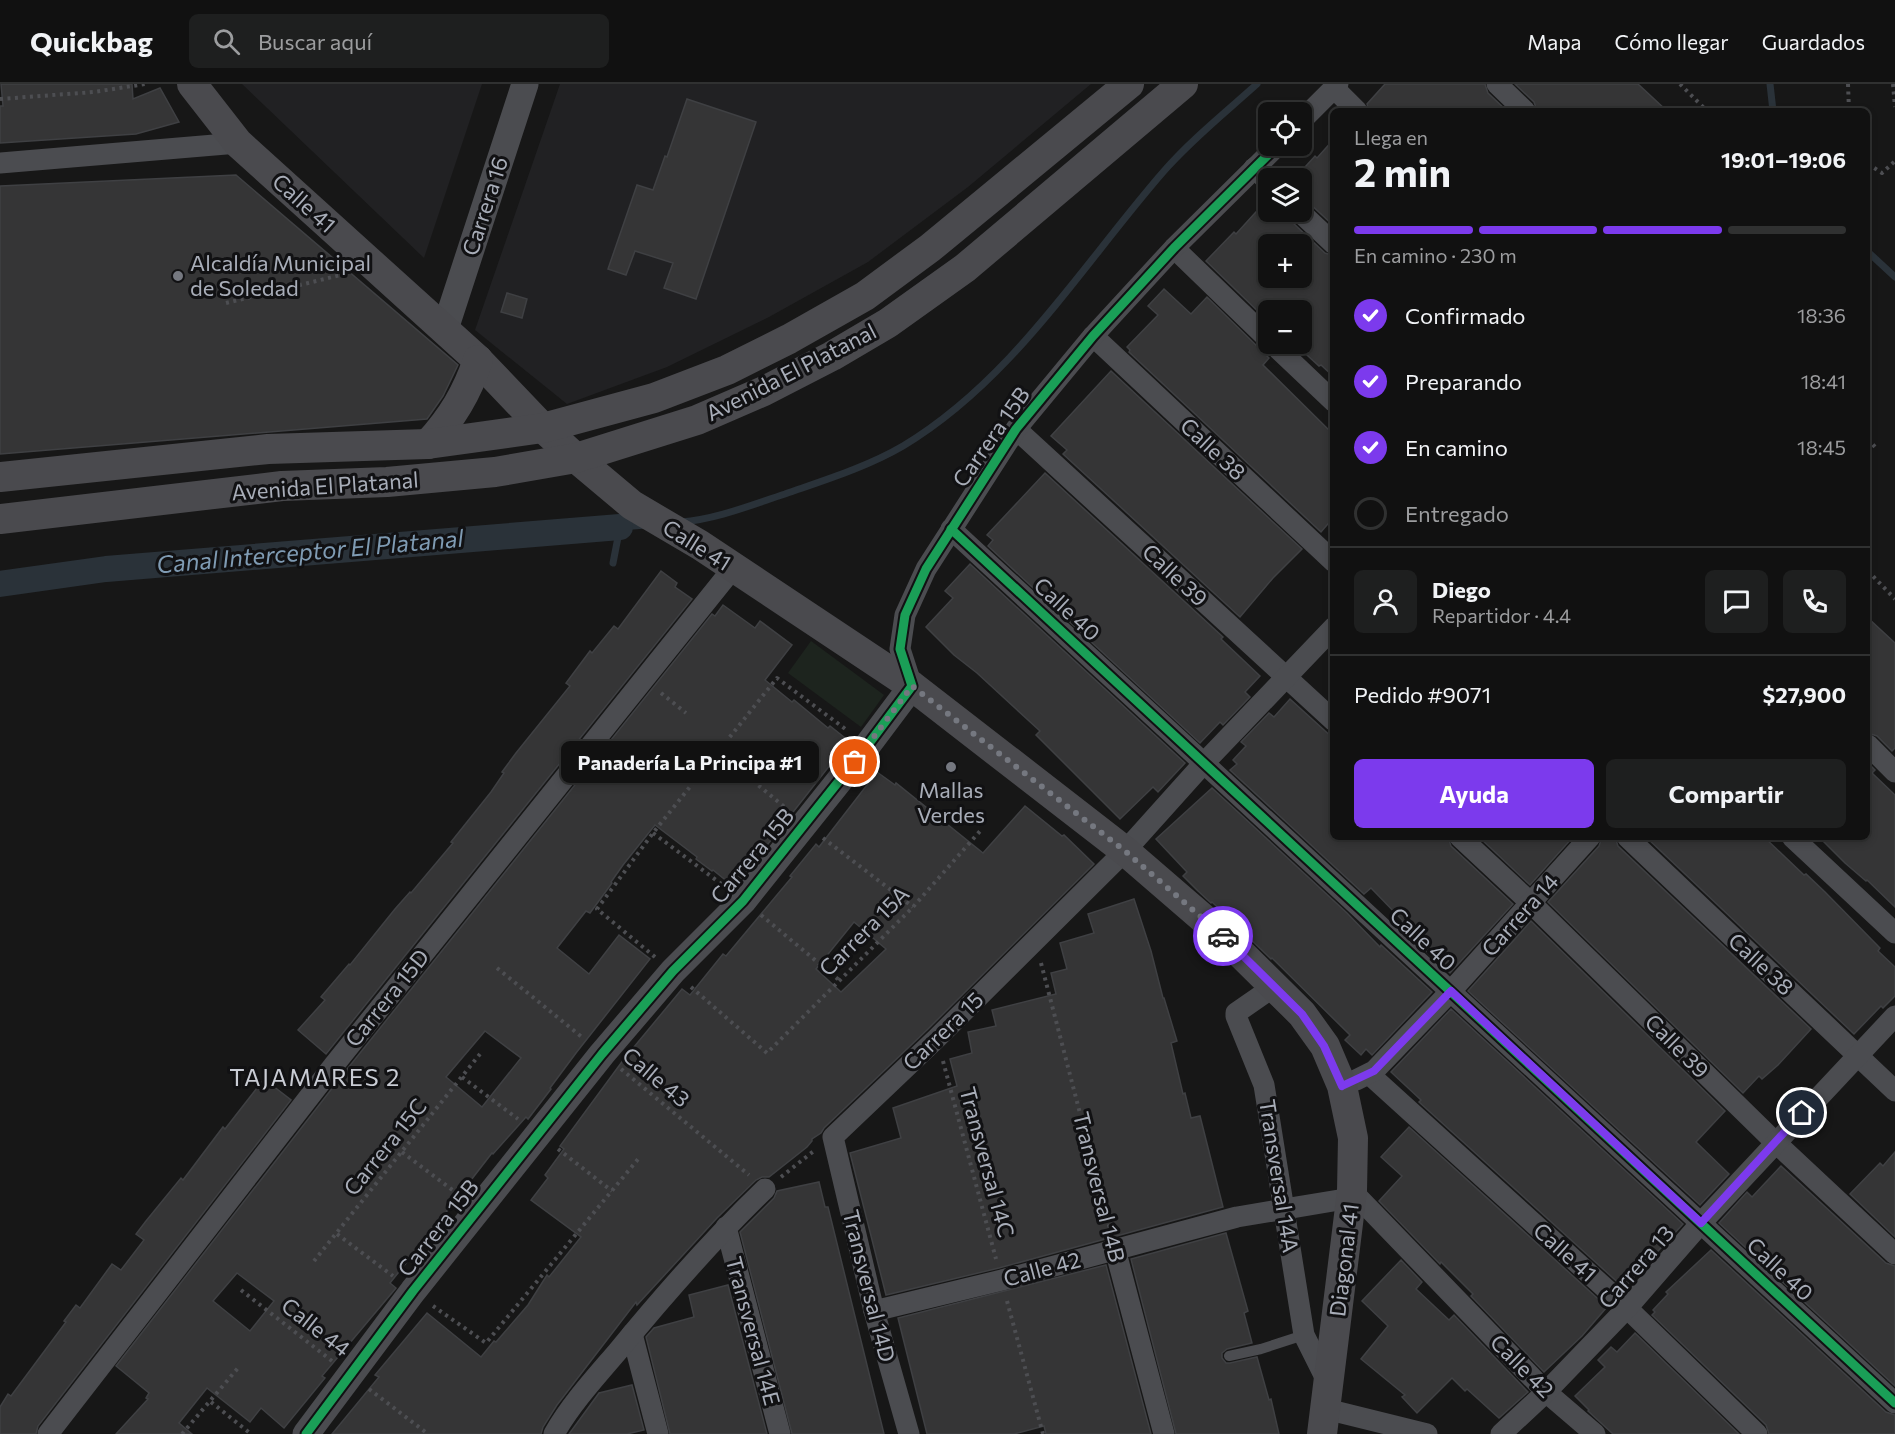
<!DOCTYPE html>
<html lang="es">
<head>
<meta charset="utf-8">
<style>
  :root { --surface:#111; --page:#1e1f1f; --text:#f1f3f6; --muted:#9c9d9f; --line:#303131; --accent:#7c3aed }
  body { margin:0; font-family:Commissioner,sans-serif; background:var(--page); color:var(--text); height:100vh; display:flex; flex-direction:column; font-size:22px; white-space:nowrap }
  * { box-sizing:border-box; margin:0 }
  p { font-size:20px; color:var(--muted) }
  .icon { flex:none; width:33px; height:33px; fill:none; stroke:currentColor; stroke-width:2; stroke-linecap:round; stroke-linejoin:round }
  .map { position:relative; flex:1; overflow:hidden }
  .sheet { position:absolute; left:1330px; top:24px; width:540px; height:732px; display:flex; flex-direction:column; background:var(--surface); border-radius:9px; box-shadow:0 3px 9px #0003,0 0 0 2px var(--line) }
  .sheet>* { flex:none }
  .fabs { position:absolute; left:1258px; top:18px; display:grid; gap:12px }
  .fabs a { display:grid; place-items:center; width:54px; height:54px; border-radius:9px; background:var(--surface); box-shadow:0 3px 9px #0003,0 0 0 2px var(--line); font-size:30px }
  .pin { position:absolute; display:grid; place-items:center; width:51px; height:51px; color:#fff; margin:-26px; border:3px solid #fff; border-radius:50%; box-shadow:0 2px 6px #0007 }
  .courier { position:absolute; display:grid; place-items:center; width:60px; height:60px; margin:-30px; border:4px solid #7c3aed; border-radius:50%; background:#fff; color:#222; box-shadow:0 2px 8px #0007 }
  .bubble { position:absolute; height:42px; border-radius:9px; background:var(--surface); box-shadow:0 3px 9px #0003,0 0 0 2px var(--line); font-size:20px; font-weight:700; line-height:42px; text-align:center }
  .summary em { font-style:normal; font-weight:700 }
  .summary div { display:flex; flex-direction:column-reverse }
  .summary { display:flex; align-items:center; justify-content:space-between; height:102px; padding:0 24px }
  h1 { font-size:39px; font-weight:700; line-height:45px }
  .bar { display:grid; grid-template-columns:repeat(4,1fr); gap:9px 6px; align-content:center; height:72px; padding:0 24px }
  .bar i { height:8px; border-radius:4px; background:var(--line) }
  .bar .current { background:var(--accent) }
  .bar p { grid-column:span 4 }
  .line { display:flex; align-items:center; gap:15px; padding:0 24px; border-top:2px solid var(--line) }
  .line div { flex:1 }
  .round { display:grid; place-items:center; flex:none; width:63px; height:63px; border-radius:9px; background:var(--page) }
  ol { padding:0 24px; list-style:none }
  li { display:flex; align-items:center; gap:18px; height:66px }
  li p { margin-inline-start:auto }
  li .icon { padding:6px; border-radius:50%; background:var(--accent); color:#fff; stroke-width:4 }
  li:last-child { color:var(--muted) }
  li i { width:33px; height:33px; border:3px solid var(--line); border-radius:50% }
  .action { display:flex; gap:12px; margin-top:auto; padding:12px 24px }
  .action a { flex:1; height:69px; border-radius:9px; background:var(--accent); color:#fff; font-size:24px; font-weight:700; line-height:69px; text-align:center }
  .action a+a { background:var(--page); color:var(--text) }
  header { display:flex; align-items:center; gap:36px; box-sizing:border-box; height:84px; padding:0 30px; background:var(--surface); border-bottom:2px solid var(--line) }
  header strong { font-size:28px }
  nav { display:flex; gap:33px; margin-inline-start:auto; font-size:21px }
  .search { width:420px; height:54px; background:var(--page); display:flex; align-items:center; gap:15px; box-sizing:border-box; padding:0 21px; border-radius:9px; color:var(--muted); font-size:22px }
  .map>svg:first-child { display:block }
  .built { fill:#212123 }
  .green { fill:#1d241e }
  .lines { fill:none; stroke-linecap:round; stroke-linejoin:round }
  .stream { stroke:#2a3239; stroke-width:7 }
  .canal { stroke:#2a3239; stroke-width:26 }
  .building { fill:#353536; stroke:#3f4043; stroke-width:1.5; fill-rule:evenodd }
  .path { stroke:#4d4e52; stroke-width:4; stroke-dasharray:3 4.5; stroke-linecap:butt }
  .service { stroke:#4b4c50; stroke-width:10 }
  .minor { stroke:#4b4c50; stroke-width:21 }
  .tertiary { stroke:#4b4c50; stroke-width:27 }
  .secondary { stroke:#4a4a4e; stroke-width:30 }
  .cycleway-casing { stroke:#111113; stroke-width:13 }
  .cycleway { stroke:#1a9f57; stroke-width:9 }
  .done { stroke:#757880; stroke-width:6; stroke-dasharray:0 10.8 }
  .route { stroke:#7c3aed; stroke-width:8 }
  .poi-dot { fill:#757880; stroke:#111113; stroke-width:2 }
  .labels { text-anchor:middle; stroke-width:6; stroke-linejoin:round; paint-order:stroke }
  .street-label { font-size:22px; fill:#a8adb8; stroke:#111113 }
  .poi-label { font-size:22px; fill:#a8adb8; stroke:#111113; text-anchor:start }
  .water-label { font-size:24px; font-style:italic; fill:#7f9bb3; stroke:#111113 }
  .neighbourhood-label { font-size:24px; letter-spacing:1.5px; fill:#c9ccd4; stroke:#111113 }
</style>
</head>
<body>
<header>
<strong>Quickbag</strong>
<div class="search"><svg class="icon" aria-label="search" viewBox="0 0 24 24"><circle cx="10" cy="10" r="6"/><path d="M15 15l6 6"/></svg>Buscar aquí</div>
<nav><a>Mapa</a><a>Cómo llegar</a><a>Guardados</a></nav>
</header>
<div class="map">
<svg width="1895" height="1350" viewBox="0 0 1895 1350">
  <rect width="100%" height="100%" fill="#171717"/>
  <!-- built -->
  <g class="built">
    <polygon points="242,0 482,0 424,174"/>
    <polygon points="560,0 1091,0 968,103 868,178 769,233 667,283 567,320 475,246"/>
  </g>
  <!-- green -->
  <polygon class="green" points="811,557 884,611 861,643 788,589"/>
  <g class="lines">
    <!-- stream -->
    <g class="stream">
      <polyline points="1770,0 1773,27"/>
      <polyline points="1868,168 1895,193"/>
      <path d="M681,438C717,435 751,421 785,410C825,396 867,383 903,362C1013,296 1082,181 1164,87C1192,55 1226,28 1257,0"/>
      <polyline points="613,479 620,443 646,441"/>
    </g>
    <!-- canal -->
    <polyline class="canal" points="0,500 106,485 620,443"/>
  </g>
  <!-- building -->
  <g class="building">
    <polygon points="1,0 132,0 133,15 160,4 179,38 136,50 0,59 0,22 3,22"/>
    <polygon points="1385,0 1485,0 1488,9 1507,27 1369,27 1367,20"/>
    <polygon points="1515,0 1638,0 1667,27 1537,27 1534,18"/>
    <polygon points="687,15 756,38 696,215 664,204 673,179 635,167 626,191 608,185 637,101 653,106 665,72 667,73"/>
    <polygon points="1334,55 1334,142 1309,119 1302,116 1302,94 1295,94 1315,72 1317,74"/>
    <polygon points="236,91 458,281 443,312 427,335 0,370 0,102"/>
    <path d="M1265,118L1269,121V128H1288L1291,137L1325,169L1334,172V293L1321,281L1319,282L1295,260H1302V226H1269V238L1206,177L1234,148L1236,150ZM1269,160H1302V194H1269Z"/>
    <polygon points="1164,205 1191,230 1207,213 1262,267 1269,274 1263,281 1334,351 1333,434 1321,448 1129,268 1130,266 1127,263 1158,231 1148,222"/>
    <polygon points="507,209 527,215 522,234 501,228"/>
    <polygon points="1111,287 1302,465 1273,494 1240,533 1063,370 1067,366 1051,352"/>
    <polygon points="1045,389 1223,553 1221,555 1260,592 1245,608 1250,613 1223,641 1220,638 1200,659 988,462 993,456 987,451"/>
    <polygon points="970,480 1185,679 1158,708 1153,703 1120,735 1036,651 1040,647 977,589 954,571 926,543 953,514 945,507"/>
    <polygon points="661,487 677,499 675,503 692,515 326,970 298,946 325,916 321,913 349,880 350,881 395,825 410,808 411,809 453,759 451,758 491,708 504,689 502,688 516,669 570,602 566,599 590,567 592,569 614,542 618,545"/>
    <path d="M723,521L755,544L760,537L792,561L765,596L792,618L794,616L828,644L830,642L849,657L734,803L713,786L712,787L696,775L697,773L655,741L623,781L611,798L612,799L590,829L586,827L557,864L589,890L619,851L650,875L576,969L550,1004L551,1005L528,1035L526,1033L493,1070L492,1069L423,1158L390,1199L396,1204L322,1292L325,1294L284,1344L261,1324L250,1338L207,1304L179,1339L192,1350H116L148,1315L146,1314L149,1309L116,1282L344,989L712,530L715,532ZM485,947L521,974L482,1023L446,993ZM237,1189L274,1217L250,1247L213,1217Z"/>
    <polygon points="1868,534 1895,559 1895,664 1892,667 1877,652 1868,649"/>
    <polygon points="1290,615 1334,655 1334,753 1448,753 1451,762 1513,820 1450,889 1399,842 1403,837 1371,804 1364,810 1230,686 1237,680 1233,676 1246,662 1241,658 1269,629 1274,633"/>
    <polygon points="1868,679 1875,686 1872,689 1895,711 1895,823 1867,796 1866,797 1845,779 1819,753 1868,753"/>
    <path d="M877,688L895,701L896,699L983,769L1025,722L1062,752L1064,751L1094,780L928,945L824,1044L821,1049L812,1055V1057L807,1063L769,1093H762L756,1096L717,1134L637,1221L636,1218L557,1321L543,1343L541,1350H332L379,1293L375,1291L427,1229L481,1273L494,1257L496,1258L528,1221L547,1191L549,1193L581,1153L531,1116L548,1094L545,1091L564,1065L560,1062L624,975L682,905L690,911L723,870L726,872L792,793L790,792L816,760L819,763ZM854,838L886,865L841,908L816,885Z"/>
    <polygon points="1212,704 1347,829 1380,863 1381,861 1432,908 1372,971 1366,965 1361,971 1345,956 1350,951 1272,874 1271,875 1212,818 1211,819 1198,807 1183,792 1187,788 1156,755"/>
    <polygon points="1479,753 1573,753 1530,801"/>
    <polygon points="1602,753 1615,753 1618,762 1811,945 1778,981 1762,995 1759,992 1743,1009 1548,818 1599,762"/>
    <polygon points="1646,753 1764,753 1804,791 1806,790 1825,808 1880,864 1878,867 1895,883 1895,912 1883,924 1881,922 1854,950"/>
    <polygon points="1134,815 1151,867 1163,914 1164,914 1177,957 1171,959 1183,1010 1185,1009 1191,1034 1200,1032 1223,1123 999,1184 886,1211 850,1069 901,1054 893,1024 957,1002 950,975 972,969 968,948 996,942 992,926 1056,910 1051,889 1067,885 1060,859 1094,849 1088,830"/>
    <polygon points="1531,837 1725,1027 1696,1058 1729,1090 1700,1121 1468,907"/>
    <polygon points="1451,925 1683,1140 1624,1204 1419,1018 1421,1016 1391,988"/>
    <polygon points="264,995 291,1016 38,1342 36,1350 0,1350 0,1323 8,1310 11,1312 66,1238 64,1237 76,1221 80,1224 112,1180 121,1186 144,1156 136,1150 146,1137 181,1094 183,1096 223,1043 225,1045"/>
    <polygon points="1409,1043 1607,1223 1582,1252 1544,1288 1471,1212 1473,1210 1441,1178 1440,1180 1379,1117 1402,1092 1381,1073"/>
    <polygon points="1895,1068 1895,1153 1850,1110 1880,1079 1883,1082"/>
    <polygon points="1781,1082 1886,1179 1895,1182 1895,1302 1719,1139 1747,1108 1752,1113"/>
    <polygon points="819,1098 825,1123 828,1123 884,1350 792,1350 740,1148 774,1114 777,1107"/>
    <polygon points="1226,1149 1248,1227 1244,1229 1252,1259 1227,1265 1222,1269 1222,1274 1226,1279 1230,1279 1257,1273 1269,1316 1271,1315 1279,1350 1176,1350 1131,1175"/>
    <polygon points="1711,1166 1886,1328 1895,1331 1895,1350 1769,1350 1766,1341 1652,1231 1655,1228 1653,1226 1668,1210 1666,1208"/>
    <polygon points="1401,1176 1422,1198 1416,1205 1449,1236 1454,1231 1528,1308 1499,1334 1467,1305 1465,1307 1452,1294 1417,1329 1402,1313 1405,1311 1361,1275 1388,1242 1362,1217"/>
    <polygon points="1106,1181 1151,1350 1046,1350 1044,1342 1014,1350 927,1350 898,1234"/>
    <polygon points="728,1201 767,1350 670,1350 646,1253 654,1244 694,1233 689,1211"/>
    <polygon points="1635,1249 1739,1350 1613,1350 1588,1327 1589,1326 1575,1312 1605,1283 1598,1276 1611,1263 1617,1268"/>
    <polygon points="632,1301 644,1346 627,1350 569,1350 599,1309"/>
  </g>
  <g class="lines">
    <!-- path -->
    <g class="path">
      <polyline points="1680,0 1707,27"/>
      <polyline points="1848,0 1849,27"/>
      <polyline points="1893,0 1895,23"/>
      <polyline points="0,15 94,8 145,0"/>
      <polyline points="1868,80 1882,89 1895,77"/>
      <polyline points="226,219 345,190"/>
      <polyline points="1868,355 1875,363"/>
      <polyline points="1868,487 1895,515"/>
      <polyline points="661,609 686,629"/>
      <polyline points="718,668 787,725"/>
      <polyline points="653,749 724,802"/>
      <polyline points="823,754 913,823"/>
      <polyline points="761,831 839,896"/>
      <polyline points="655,873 597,825 653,749 777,594 848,647"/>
      <polyline points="1041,879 1110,1145"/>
      <polyline points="497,884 583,954"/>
      <polyline points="691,903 767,969 913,823 981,746"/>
      <polyline points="943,977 996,1175"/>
      <polyline points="621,985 749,1091"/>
      <polyline points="462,993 518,1035"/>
      <polyline points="558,1065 612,1107"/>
      <polyline points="402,1068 459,1111"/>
      <polyline points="781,1093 815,1066"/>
      <polyline points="337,1150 393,1192"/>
      <polyline points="314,1177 480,970"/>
      <polyline points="241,1206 332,1277"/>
      <polyline points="1007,1217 1043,1350"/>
      <polyline points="433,1222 486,1259 639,1074"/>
      <polyline points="369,1305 428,1350"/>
      <polyline points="211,1318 251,1350"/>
      <polyline points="182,1350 238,1284"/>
    </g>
    <!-- service -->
    <polyline class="service" points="1229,1272 1261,1265 1304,1251"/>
    <!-- minor -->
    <g class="minor">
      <polyline points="1497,0 1525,27"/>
      <polyline points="1334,4 1357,27"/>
      <polyline points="1302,36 1338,0"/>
      <polyline points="0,79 238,59"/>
      <polyline points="1254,84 1269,98"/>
      <polyline points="1300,128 1334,160"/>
      <polyline points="1174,164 1269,256"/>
      <polyline points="1093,252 1334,478"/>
      <polyline points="1273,260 1334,318"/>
      <polyline points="1016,345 1334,637"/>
      <polyline points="951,445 1895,1319"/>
      <polyline points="912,602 900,565 905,531 926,485 1016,345 1093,252 1174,164 1277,62"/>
      <polyline points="1868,661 1895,688"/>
      <polyline points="1460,753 1532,820 1775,1058 1895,1170"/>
      <polyline points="1627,753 1895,1007"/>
      <polyline points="1792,753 1895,849"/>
      <polyline points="1275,902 1236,929 1236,932 1264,1001 1304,1251 1329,1301"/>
      <polyline points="1369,990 1627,1224 1757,1350"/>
      <polyline points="1356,996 1374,987 1451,907 1590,753"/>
      <polyline points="1352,1107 1546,1308 1595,1350"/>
      <polyline points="726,1143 780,1350"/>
      <polyline points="1115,1165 1164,1350"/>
      <polyline points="874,1227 1002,1196 1237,1133 1351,1114"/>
      <polyline points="632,1250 658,1350"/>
      <polyline points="1326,1325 1427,1350"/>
      <polyline points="48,1350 334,981 734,483"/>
      <path d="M554,1350C571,1320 595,1294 618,1267C664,1211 713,1155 765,1105"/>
      <polyline points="909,1350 874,1227 833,1053 937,954 1125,767 1204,679 1334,543"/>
      <polyline points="1501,1350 1546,1308 1627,1224 1701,1139 1895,932"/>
    </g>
    <!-- tertiary -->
    <g class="tertiary">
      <polyline points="445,245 525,0"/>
      <polyline points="306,1350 413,1207 602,970 673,887 743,817 867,662 912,602"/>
    </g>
    <!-- secondary -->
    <g class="secondary">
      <polyline points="192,0 238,59 478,276 543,344 576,374 632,421 700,461 912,602 1125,767 1220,849 1302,930 1325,962 1342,1002 1353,1054 1352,1107 1322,1350"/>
      <path d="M428,360C452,334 467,309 478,276"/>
      <polyline points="0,393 268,365 428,360 543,344 654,314 727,286 789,255 865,212 930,164 1129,0"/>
      <polyline points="0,435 282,402 387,398 495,388 576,374 697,336 764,307 832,272 888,239 965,184 1183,0"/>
    </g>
    <!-- cycleway casing -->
    <g class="cycleway-casing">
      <g id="cycleway">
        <polyline points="951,445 1895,1319"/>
        <polyline points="306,1350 413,1207 602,970 673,887 743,817 867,662 912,602 900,565 905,531 926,485 1016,345 1093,252 1174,164 1277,62"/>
      </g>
    </g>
    <!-- cycleway -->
    <use href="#cycleway" class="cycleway"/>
  </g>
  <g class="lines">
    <!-- done -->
    <polyline class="done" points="855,678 912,602 1125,767 1223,852"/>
    <!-- route -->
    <polyline class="route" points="1223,852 1302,930 1324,962 1342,1002 1374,987 1451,907 1701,1139 1802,1029"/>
  </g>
  <!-- markers -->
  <g class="poi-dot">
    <circle cx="178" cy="192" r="6"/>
    <circle cx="951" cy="683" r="6"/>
  </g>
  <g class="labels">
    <!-- street labels -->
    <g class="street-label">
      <text transform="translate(304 119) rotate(42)" y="8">Calle 41</text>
      <text transform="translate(485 122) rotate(-72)" y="8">Carrera 16</text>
      <text transform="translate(791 288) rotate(-27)" y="8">Avenida El Platanal</text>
      <text transform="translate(991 353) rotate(-55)" y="8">Carrera 15B</text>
      <text transform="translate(1213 365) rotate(43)" y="8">Calle 38</text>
      <text transform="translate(325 402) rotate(-4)" y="8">Avenida El Platanal</text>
      <text transform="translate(697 461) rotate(32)" y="8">Calle 41</text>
      <text transform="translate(1175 491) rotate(43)" y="8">Calle 39</text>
      <text transform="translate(1067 525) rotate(43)" y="8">Calle 40</text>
      <text transform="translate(752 772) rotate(-50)" y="8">Carrera 15B</text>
      <text transform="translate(1520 831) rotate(-48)" y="8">Carrera 14</text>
      <text transform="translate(864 847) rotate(-45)" y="8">Carrera 15A</text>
      <text transform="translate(1423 855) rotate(43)" y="8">Calle 40</text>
      <text transform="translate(1761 880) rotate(43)" y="8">Calle 38</text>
      <text transform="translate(387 914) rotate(-51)" y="8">Carrera 15D</text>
      <text transform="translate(943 947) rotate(-44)" y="8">Carrera 15</text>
      <text transform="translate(1677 962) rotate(45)" y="8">Calle 39</text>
      <text transform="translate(656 993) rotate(40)" y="8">Calle 43</text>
      <text transform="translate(385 1063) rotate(-51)" y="8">Carrera 15C</text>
      <text transform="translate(987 1078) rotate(75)" y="8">Transversal 14C</text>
      <text transform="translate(1279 1092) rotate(81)" y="8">Transversal 14A</text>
      <text transform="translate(1099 1103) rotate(76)" y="8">Transversal 14B</text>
      <text transform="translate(438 1144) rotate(-52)" y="8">Carrera 15B</text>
      <text transform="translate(1565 1168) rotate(42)" y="8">Calle 41</text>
      <text transform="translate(1344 1176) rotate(-83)" y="8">Diagonal 41</text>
      <text transform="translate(1636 1183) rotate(-49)" y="8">Carrera 13</text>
      <text transform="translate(1042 1185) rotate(-15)" y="8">Calle 42</text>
      <text transform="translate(1780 1185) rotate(43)" y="8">Calle 40</text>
      <text transform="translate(869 1202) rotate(76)" y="8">Transversal 14D</text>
      <text transform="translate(316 1243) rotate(38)" y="8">Calle 44</text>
      <text transform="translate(753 1247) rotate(75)" y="8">Transversal 14E</text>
      <text transform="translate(1522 1282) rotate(45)" y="8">Calle 42</text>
    </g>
    <!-- poi labels -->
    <g class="poi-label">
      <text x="190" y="187">Alcaldía Municipal<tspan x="190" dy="25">de Soledad</tspan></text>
      <text x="951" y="714" text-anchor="middle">Mallas<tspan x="951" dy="25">Verdes</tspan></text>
    </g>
    <!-- water labels -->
    <g class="water-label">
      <text transform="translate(310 468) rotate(-5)" y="8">Canal Interceptor El Platanal</text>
    </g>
    <!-- neighbourhood labels -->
    <g class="neighbourhood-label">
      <text x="315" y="1002">TAJAMARES 2</text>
    </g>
  </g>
</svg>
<div class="fabs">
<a><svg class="icon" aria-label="locate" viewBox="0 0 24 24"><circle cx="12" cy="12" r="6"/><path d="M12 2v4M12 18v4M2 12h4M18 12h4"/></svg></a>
<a><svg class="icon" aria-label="layers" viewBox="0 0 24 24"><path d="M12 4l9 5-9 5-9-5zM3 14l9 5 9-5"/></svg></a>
<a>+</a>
<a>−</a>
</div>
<div class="pin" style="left:855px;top:678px;background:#ea580c"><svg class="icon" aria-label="bag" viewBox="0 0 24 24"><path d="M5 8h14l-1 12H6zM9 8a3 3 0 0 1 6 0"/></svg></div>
<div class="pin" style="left:1802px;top:1029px;background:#1f2937"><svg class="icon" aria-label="home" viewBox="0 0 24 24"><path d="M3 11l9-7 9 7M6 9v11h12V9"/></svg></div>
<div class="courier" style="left:1223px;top:852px"><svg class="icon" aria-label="car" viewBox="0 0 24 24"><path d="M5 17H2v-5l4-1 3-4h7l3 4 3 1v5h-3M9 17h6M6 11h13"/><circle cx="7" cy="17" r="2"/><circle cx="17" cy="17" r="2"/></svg></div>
<div class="bubble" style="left:561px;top:657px;width:258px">Panadería La Principa #1</div>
<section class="sheet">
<div class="summary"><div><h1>2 min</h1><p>Llega en</p></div><em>19:01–19:06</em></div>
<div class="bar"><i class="current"></i><i class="current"></i><i class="current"></i><i></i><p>En camino · 230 m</p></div>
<ol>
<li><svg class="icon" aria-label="check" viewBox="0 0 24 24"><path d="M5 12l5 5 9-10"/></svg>Confirmado<p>18:36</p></li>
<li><svg class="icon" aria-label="check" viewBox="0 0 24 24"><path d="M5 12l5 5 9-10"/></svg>Preparando<p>18:41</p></li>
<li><svg class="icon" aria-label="check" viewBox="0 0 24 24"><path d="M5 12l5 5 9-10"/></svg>En camino<p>18:45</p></li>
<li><i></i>Entregado</li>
</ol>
<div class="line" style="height:108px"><a class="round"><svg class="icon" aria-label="person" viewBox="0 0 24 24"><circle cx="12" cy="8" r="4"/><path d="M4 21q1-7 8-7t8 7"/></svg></a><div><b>Diego</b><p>Repartidor · 4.4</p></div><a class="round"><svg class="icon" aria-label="chat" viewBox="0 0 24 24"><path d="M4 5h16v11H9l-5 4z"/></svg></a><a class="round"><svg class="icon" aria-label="phone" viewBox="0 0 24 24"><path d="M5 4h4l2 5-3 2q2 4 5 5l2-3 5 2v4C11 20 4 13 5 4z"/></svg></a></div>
<div class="line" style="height:78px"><div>Pedido #9071</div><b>$27,900</b></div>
<div class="action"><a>Ayuda</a><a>Compartir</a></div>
</section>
</div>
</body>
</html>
